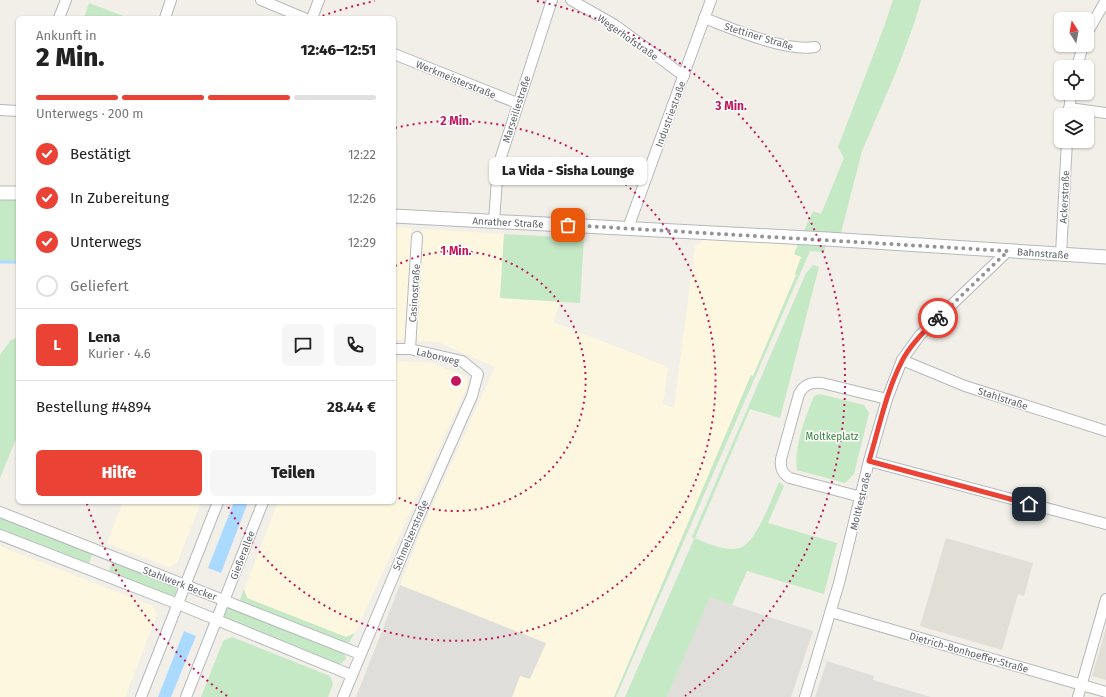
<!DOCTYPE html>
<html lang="de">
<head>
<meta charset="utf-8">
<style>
  :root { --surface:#fff; --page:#f6f6f6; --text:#222; --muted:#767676; --line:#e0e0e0; --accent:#ea4335 }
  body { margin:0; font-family:"Fira Sans",sans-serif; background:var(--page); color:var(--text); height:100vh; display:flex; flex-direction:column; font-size:15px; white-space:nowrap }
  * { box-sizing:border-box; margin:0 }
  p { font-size:13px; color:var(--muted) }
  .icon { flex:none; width:22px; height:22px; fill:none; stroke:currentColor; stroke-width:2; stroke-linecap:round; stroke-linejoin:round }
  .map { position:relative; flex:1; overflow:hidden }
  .details { position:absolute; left:16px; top:16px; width:380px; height:488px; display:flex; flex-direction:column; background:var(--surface); border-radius:6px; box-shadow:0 1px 3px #0004 }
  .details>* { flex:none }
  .needle { width:26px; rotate:349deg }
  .fabs { position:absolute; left:1054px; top:12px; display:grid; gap:8px }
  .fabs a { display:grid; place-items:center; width:40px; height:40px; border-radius:6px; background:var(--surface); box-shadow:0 1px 3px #0004; font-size:20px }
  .pin { position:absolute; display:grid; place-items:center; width:34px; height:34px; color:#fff; margin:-17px; border-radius:8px; box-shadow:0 2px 6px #0006 }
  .courier { position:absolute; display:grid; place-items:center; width:40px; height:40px; margin:-20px; border:3px solid #ea4335; border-radius:50%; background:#fff; color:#222; box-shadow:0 1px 5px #0007 }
  .bubble { position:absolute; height:28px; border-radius:6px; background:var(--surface); box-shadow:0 1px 3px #0004; font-size:13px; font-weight:800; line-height:28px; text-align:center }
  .headline em { font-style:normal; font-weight:800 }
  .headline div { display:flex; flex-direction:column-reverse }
  .headline { display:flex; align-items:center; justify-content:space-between; height:68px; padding:0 20px }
  h1 { font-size:26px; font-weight:800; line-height:30px }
  .bar { display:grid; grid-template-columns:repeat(4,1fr); gap:6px 4px; align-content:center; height:48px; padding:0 20px }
  .bar i { height:5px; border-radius:3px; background:var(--line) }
  .bar .on { background:var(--accent) }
  .bar p { grid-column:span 4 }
  .line { display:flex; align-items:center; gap:10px; padding:0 20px; border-top:1px solid var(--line) }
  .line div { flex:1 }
  .round { display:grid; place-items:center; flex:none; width:42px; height:42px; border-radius:6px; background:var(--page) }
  ol { padding:0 20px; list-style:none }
  li { display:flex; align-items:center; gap:12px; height:44px }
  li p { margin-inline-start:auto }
  li .icon { padding:4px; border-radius:50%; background:var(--accent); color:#fff; stroke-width:4 }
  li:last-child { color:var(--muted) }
  li i { width:22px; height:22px; border:2px solid var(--line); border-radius:50% }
  .action { display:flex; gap:8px; margin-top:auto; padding:8px 20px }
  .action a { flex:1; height:46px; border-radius:6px; background:var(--accent); color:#fff; font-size:16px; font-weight:800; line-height:46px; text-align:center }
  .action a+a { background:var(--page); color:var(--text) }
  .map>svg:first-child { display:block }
  .commercial { fill:#fef7e0 }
  .industrial { fill:#e0deda }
  .education { fill:#e1ded6 }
  .green { fill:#c5e8c5 }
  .water { fill:#aadaff }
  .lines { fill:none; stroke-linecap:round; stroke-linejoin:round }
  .stream { stroke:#aadaff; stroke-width:3 }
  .minor-casing { stroke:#b5b8bc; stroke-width:12 }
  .tertiary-casing { stroke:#b5b8bc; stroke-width:15 }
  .minor { stroke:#fff; stroke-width:10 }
  .tertiary { stroke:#fff; stroke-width:13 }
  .done { stroke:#929495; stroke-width:4; stroke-dasharray:0 7.2 }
  .route { stroke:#ea4335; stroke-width:5 }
  .ring { fill:none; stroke:#c2185b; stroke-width:2; stroke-dasharray:2 4 }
  .labels { text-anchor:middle; stroke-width:3; stroke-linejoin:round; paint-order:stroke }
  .street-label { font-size:10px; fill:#5f6368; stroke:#fff }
  .park-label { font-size:10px; fill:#348238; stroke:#fff }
  .centre { fill:#c2185b; stroke:#fff; stroke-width:2 }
  .ring-label { font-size:12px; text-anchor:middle; font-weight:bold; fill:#c2185b; stroke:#fff; stroke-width:3; stroke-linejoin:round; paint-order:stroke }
</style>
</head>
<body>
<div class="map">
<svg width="1106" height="697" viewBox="0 0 1106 697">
  <rect width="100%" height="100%" fill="#f1efe8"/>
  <!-- commercial -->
  <g class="commercial">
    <polygon points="395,227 412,228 406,338 403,340 394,340"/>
    <polygon points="422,229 504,234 500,298 560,302 553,322 668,367 663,404 674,408 695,246 707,238 740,240 798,246 794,254 802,257 795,273 796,274 753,376 751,375 614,697 512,697 520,676 530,679 400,585 421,531 495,367 438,342 419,341 416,337"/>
    <polygon points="394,361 432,363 467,377 467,387 355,633 346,637 247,598 244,590 278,502 394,502"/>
    <polygon points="123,502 201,502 177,563 169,567 107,543"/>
    <polygon points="0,546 153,606 157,615 125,697 0,697"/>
  </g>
  <!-- industrial -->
  <g class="industrial">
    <polygon points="400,585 546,643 530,679 520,676 512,697 356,697"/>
    <polygon points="710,596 732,605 813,631 791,697 667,697"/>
    <polygon points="827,661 874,676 873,680 931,697 815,697"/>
  </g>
  <!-- education -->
  <g class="education">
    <polygon points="946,538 1033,563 1024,596 1018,594 1002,650 920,626"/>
    <polygon points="1106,628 1106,680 1092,676"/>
  </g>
  <!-- green -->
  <g class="green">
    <polygon points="893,0 921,0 914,24 896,72 862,151 841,233 803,233 813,211 821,214 844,158 838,147 884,27"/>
    <polygon points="89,3 129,18 84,18"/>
    <polygon points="0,198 18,199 18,260 0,261"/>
    <polygon points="504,234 584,238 580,303 500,298"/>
    <polygon points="798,244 826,245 824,252 810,251 616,697 614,697 751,375 753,376 796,275 795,274 801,257 794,254"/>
    <path d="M813,265L819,267L780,418L750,409L695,538C707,543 725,552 740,548C756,543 772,498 779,482L784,486L768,523L837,543L824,594L747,571L732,605L710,597L667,697H625L694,539L692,537L806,273Z"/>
    <polygon points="18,337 18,434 0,478 0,355 11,340"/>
    <path d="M820,394L864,405L869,413L854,474L845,483L797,470C794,445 805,419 814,396Z"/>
    <polygon points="0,517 93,553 88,565 0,531"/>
    <polygon points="113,561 175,586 177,592 172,597 108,573"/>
    <polygon points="244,589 247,598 346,637 355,633 349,642 340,642 247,606 240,600"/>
    <polygon points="228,607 344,652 346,659 339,665 231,621 224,617 223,610"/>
    <polygon points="232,637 330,676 333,684 328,697 201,697 223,641"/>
  </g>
  <!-- water -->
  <g class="water">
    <polygon points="234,502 248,502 221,573 208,568"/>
    <polygon points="184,631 196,636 171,697 158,697"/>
  </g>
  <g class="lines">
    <!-- stream -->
    <polyline class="stream" points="0,262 18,262"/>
    <!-- minor casing -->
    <g class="minor-casing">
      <g id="minor">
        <polyline points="261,0 304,18"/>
        <polyline points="571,0 615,25 684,76"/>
        <polyline points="59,18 66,0"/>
        <polyline points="165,18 171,0"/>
        <polyline points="312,18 319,0"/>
        <path d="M704,18C733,29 785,52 815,47"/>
        <polyline points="1087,33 1106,0"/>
        <polyline points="394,54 517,103"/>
        <polyline points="1077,67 1083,45"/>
        <polyline points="1069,108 1106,113"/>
        <polyline points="0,110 18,111"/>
        <polyline points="1069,115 1071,93"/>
        <polyline points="494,221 498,166 552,0"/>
        <polyline points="628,228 711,0"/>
        <polyline points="1061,254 1067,141"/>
        <polyline points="410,349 417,237"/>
        <polyline points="902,360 965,386 1106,431"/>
        <polyline points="869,461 1106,524"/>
        <path d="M861,497L790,478C782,474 780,468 781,459L799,394C804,384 812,382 822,383L887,399"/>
        <polyline points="0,512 360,654"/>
        <polyline points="0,535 178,604 351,675"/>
        <polyline points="831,612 1106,692"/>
        <polyline points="141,697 218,502"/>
        <polyline points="186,697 263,502"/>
        <polyline points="343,697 414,527 472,396 478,374 462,361 410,349 394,349"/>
        <polyline points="805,697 839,583 869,461 887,399 902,360 920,335 1008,251"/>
        <polyline points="1078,697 1106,599"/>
      </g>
    </g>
    <!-- tertiary casing -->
    <g class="tertiary-casing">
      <g id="tertiary">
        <polyline points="0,193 18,193"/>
        <polyline points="394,216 827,239 1106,257"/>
      </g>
    </g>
    <!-- minor -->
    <use href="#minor" class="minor"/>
    <!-- tertiary -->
    <use href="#tertiary" class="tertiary"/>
  </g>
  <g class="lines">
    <!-- done -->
    <polyline class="done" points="568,225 1008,251 938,318"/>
    <!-- route -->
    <path class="route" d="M938,318C924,331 910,345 902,361C886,392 879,428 869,461L1029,504"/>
  </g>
  <!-- distance rings -->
  <g class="ring">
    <path d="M395 266A130 130 0 1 1 395 496"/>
    <path d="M395 128A260 260 0 1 1 226 503"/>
    <path d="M227 696A389 389 0 0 1 87 504M317 18A389 389 0 0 1 375 1M537 1A389 389 0 0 1 685 696"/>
  </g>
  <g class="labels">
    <!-- street labels -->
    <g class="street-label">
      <text transform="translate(759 36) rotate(17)" y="4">Stettiner Straße</text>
      <text transform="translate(628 37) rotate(35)" y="4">Wegerhofstraße</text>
      <text transform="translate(456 79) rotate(22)" y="4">Werkmeisterstraße</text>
      <text transform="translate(516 109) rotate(-72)" y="4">Marseillestraße</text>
      <text transform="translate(670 114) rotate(-70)" y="4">Industriestraße</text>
      <text transform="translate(1064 197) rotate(-87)" y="4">Ackerstraße</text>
      <text transform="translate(508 222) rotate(3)" y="4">Anrather Straße</text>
      <text transform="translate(1043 253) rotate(4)" y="4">Bahnstraße</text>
      <text transform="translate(414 293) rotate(-86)" y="4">Casinostraße</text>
      <text transform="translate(438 356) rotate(14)" y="4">Laborweg</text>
      <text transform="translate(1003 398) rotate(18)" y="4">Stahlstraße</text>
      <text transform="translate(860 501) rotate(-76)" y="4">Moltkestraße</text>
      <text transform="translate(410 535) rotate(-67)" y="4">Schmelzerstraße</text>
      <text transform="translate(242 555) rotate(-69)" y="4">Gießerallee</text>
      <text transform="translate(180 583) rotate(21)" y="4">Stahlwerk Becker</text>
      <text transform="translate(969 652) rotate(16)" y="4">Dietrich-Bonhoeffer-Straße</text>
    </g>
    <!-- park labels -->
    <g class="park-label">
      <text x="832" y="440">Moltkeplatz</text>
    </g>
  </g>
  <circle cx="456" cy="381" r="6" class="centre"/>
  <g class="ring-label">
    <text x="731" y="110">3 Min.</text>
    <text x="456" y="125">2 Min.</text>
    <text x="456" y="255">1 Min.</text>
  </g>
</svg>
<div class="fabs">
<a><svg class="needle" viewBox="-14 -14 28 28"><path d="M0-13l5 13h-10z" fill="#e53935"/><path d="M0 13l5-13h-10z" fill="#767676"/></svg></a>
<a><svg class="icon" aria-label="locate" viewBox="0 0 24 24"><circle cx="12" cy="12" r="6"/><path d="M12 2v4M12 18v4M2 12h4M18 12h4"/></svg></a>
<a><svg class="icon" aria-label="layers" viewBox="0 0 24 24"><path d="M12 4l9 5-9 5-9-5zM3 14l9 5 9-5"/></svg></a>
</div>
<div class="pin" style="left:568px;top:225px;background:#ea580c"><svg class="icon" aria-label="bag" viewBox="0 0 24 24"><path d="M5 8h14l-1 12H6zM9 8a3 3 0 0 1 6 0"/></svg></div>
<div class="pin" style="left:1029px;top:504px;background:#1f2937"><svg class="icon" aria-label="home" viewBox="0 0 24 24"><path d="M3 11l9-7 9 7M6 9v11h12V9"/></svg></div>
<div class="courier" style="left:938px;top:318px"><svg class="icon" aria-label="bike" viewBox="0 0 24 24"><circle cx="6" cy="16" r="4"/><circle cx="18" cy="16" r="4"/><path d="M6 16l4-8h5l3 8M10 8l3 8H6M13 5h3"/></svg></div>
<div class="bubble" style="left:489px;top:157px;width:158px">La Vida - Sisha Lounge</div>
<section class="details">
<div class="headline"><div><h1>2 Min.</h1><p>Ankunft in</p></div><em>12:46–12:51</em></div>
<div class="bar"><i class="on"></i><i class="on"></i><i class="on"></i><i></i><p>Unterwegs · 200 m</p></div>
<ol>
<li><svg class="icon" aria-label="check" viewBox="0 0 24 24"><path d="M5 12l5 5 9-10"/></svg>Bestätigt<p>12:22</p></li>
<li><svg class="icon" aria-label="check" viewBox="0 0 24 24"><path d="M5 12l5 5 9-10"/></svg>In Zubereitung<p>12:26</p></li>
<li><svg class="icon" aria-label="check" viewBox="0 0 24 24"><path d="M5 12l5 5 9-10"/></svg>Unterwegs<p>12:29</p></li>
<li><i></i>Geliefert</li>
</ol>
<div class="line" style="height:72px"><b class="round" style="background:var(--accent);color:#fff">L</b><div><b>Lena</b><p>Kurier · 4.6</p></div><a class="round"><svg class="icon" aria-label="chat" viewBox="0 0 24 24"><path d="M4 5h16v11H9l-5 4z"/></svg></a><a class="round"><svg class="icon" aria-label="phone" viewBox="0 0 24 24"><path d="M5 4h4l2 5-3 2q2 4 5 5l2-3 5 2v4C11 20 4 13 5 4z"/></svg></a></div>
<div class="line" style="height:52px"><div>Bestellung #4894</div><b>28.44 €</b></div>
<div class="action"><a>Hilfe</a><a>Teilen</a></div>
</section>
</div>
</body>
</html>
